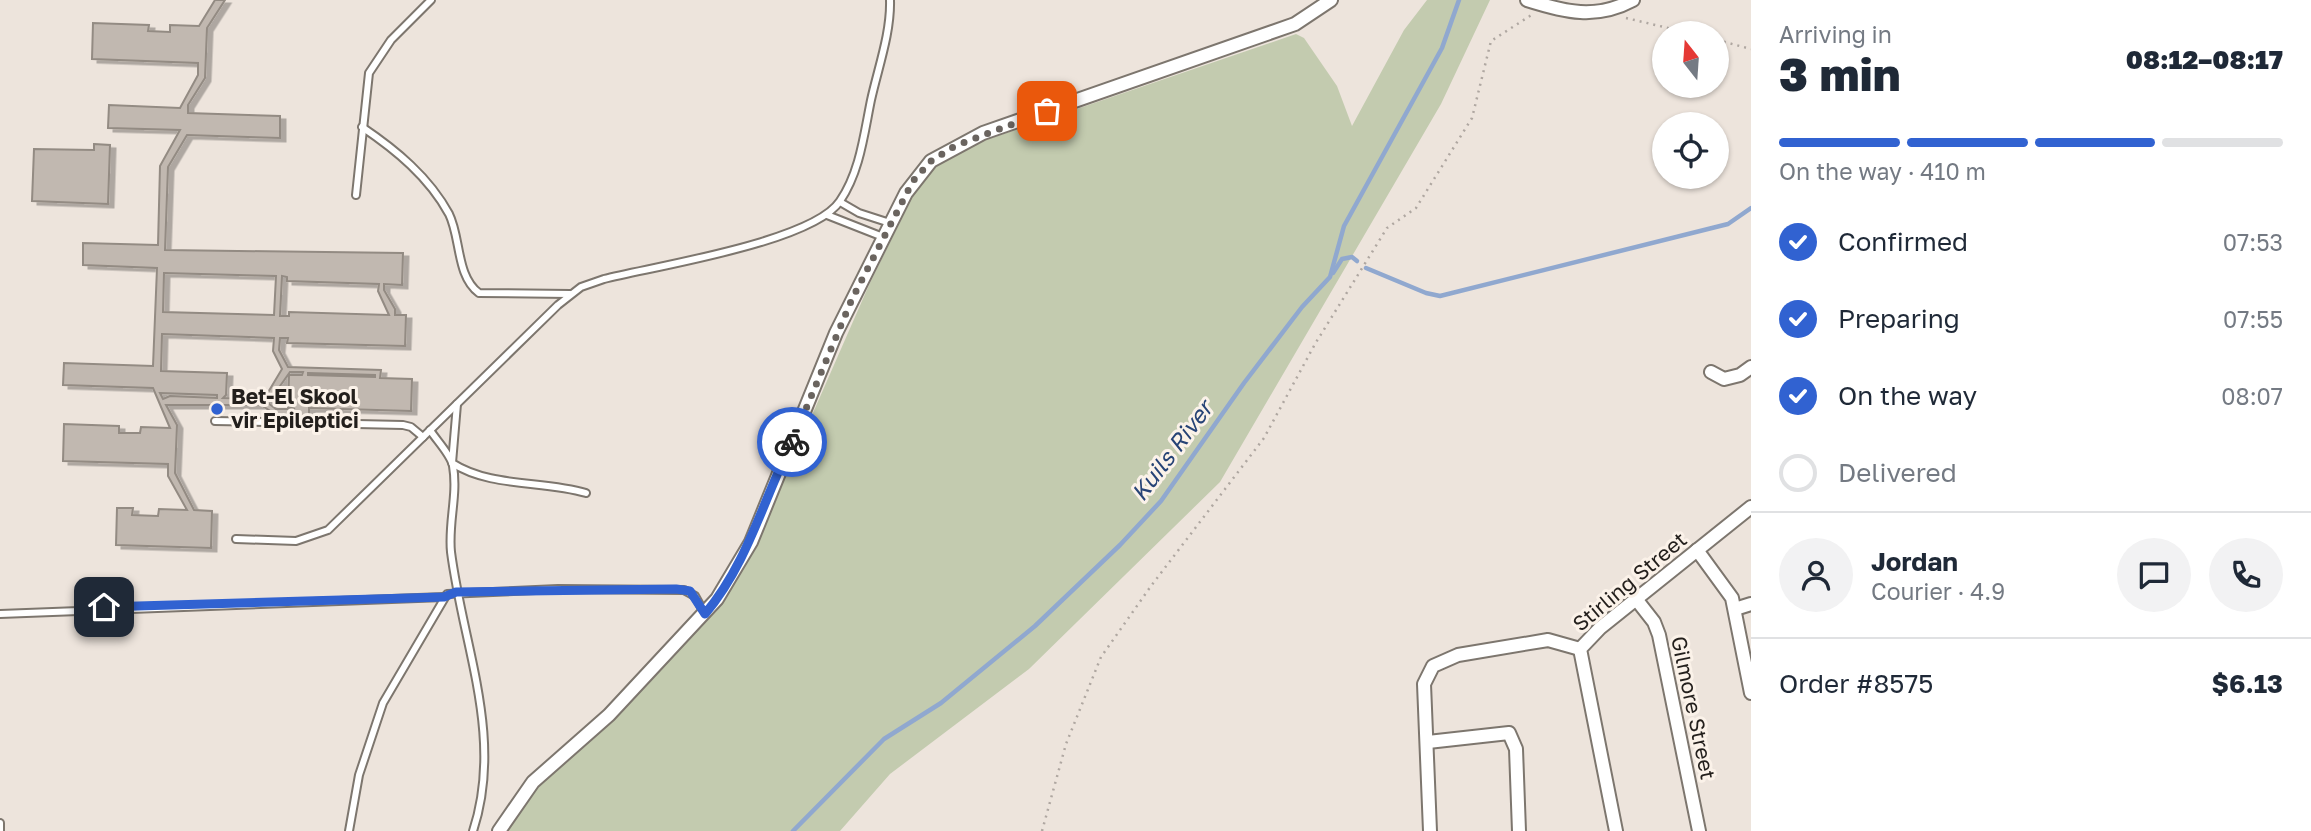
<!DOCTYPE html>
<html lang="en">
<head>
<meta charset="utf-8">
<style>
  :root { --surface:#fff; --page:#f2f2f3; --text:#1f2937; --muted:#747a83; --line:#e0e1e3; --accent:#3162d1 }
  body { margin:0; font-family:"Golos Text",sans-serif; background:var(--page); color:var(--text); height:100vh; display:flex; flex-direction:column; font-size:26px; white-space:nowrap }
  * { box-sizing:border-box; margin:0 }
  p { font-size:23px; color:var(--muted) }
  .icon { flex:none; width:38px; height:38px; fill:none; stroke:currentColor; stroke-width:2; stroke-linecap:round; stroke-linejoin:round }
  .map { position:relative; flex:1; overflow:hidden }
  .details { display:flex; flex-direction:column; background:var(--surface); width:560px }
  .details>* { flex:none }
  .needle { width:46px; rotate:343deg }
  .tools { position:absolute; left:1652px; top:21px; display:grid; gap:14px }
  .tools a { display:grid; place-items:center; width:77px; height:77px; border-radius:50%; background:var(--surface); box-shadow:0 2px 5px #0004; font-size:35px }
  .pin { position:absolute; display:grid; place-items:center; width:60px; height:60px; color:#fff; margin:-30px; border-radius:14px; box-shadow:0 4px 10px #0006 }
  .courier { position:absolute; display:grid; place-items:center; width:70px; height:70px; margin:-35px; border:5px solid #3162d1; border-radius:50%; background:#fff; color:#222; box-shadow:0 2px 9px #0007 }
  .head em { font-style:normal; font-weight:800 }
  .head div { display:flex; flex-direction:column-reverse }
  .head { display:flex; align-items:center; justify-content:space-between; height:119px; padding:0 28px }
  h1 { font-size:46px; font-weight:800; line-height:52px }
  .bar { display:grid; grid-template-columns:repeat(4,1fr); gap:10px 7px; align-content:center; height:84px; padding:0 28px }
  .bar i { height:9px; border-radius:5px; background:var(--line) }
  .bar .current { background:var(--accent) }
  .bar p { grid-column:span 4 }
  .line { display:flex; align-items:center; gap:18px; padding:0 28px; border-top:2px solid var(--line) }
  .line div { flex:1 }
  .round { display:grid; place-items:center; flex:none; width:74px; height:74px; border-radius:37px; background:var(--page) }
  ol { padding:0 28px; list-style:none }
  li { display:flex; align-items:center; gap:21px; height:77px }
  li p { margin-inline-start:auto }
  li .icon { padding:7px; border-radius:50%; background:var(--accent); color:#fff; stroke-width:4 }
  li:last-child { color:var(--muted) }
  li i { width:38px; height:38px; border:4px solid var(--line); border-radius:50% }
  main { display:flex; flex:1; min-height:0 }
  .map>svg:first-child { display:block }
  .green { fill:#c3cbaf }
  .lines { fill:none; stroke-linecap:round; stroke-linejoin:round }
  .stream { stroke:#90a8cf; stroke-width:4.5 }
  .building { fill:#c1b8b0; stroke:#938b83; stroke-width:2; fill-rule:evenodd; filter:url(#shadow) }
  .lane-casing { stroke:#7d766e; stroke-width:10 }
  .street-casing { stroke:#7d766e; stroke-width:16 }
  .path { stroke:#afa7a1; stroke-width:2.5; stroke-dasharray:2 5; stroke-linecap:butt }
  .lane { stroke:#fff; stroke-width:6 }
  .street { stroke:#fff; stroke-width:12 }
  .done { stroke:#6a645f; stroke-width:7; stroke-dasharray:0 12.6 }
  .route { stroke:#3162d1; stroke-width:9 }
  .poi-dot { fill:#3162d1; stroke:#fbf2e9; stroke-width:2.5 }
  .labels { text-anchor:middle; stroke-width:6; stroke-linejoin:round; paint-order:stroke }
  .poi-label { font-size:21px; font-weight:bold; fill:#231f1c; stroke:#fbf2e9; text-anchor:start }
  .street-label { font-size:21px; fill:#231f1c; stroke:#fbf2e9 }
  .water-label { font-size:23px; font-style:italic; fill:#264376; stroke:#fbf2e9 }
</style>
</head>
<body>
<main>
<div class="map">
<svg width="1751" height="831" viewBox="0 0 1751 831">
  <defs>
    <filter id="shadow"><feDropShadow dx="5.5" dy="3.5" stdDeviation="0" flood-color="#0004"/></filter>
  </defs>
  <rect width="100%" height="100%" fill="#ede4dc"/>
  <!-- green -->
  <polygon class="green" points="1427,0 1490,0 1441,104 1220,482 1029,669 890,774 840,831 503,831 522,801 545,776 612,718 756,543 869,285 914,193 928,173 949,155 977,143 1296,34 1304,38 1337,86 1352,126 1404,30"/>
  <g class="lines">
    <!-- stream -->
    <g class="stream">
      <polyline points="1366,268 1426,293 1440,296 1728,224 1751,208"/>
      <polyline points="1333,273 1342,259 1352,257 1357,261"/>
      <polyline points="793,831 884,739 941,703 1035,626 1120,545 1161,501 1244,383 1302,307 1330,277 1344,226 1442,48 1459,0"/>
    </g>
  </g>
  <!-- building -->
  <g class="building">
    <path d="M215,0H225L207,28L205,78L188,105V113L280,116V138L187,135L168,167L165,250L403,253L402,285L384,284V290L395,309V315H406L405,346L287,343L288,338H280L279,350L288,367L381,370L380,378L412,379L411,411L309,408V416L275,414L261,405H166L177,425L175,473L194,510L212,511L211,548L116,545L117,508H133L132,515L158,516L159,509L187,510L168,476V464L63,461L64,424L119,426V433H140L141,427L170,428L153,388L63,385L64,363L153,366L157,268L83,265V243L158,245L160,166L180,130L108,128L109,105L180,108L198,75V63L92,59L93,23L149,25L148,31L170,32V25L199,26ZM164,273L276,276L274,315L163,312ZM282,276L287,277V281L379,284L378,291L389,315L289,312V316H280ZM162,334L274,338L273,351L282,369L264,399L223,398L226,395L227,373L161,371ZM290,372H303L302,375H289L288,407L295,409H276L268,403ZM308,373L375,375V377L308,375ZM160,393L217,395V398L170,396L163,399Z"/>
    <polygon points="94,144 110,145 108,204 32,201 34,149 94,150"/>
  </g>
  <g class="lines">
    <!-- lane casing -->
    <g class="lane-casing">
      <g id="lane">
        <path d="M362,127C396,150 429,177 449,214C461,238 456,276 479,293L570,294"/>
        <polyline points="356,195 369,73 391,40 431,0"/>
        <polyline points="840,202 859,213 890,223"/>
        <polyline points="827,215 883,237"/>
        <path d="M457,404L452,463C491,488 543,480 586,493"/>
        <polyline points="215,421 403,425 411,427 423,437"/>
        <path d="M430,430C437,441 451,455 453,466C458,495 448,523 451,552C463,646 504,737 473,831"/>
        <path d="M236,539L296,541L328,530L558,305L581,287L604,279C655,266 813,242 840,201C860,172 864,134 871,100C878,68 891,33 890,0"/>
        <polyline points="0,614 444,597"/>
        <polyline points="0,823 0,831"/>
        <polyline points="349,831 359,775 383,703 447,594 558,589 684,590 695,596 705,614"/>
      </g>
    </g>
    <!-- street casing -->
    <g class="street-casing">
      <g id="street">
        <path d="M1527,0C1565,12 1596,20 1633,0"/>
        <polyline points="1711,372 1724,379 1740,375 1751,367"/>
        <polyline points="1697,550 1732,598 1751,693"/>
        <polyline points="1636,599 1654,622 1659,635 1699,831"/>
        <polyline points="1735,609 1751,604"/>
        <polyline points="1428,742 1509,733 1516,749 1519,831"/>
        <polyline points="499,831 533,782 609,715 717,599 751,542 836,333 906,193 931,161 983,133 1295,24 1331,0"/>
        <polyline points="1430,831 1424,684 1433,666 1458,655 1548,640 1580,649"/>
        <polyline points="1616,831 1580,649 1600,628 1751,507"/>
      </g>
    </g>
    <!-- path -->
    <g class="path">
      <polyline points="1626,18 1689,33"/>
      <polyline points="1717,40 1751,49"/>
      <polyline points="1042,831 1066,744 1101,657 1151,586 1264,438 1315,344 1387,228 1416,208 1472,118 1491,41 1533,14"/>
    </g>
    <!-- lane -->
    <use href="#lane" class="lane"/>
    <!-- street -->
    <use href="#street" class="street"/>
  </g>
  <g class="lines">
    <!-- done -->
    <polyline class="done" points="792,442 852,299 913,181 931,161 955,146 1047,111"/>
    <!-- route -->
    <path class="route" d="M104,607L444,597L456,592L676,589L690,591L705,614C748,563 763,500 792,442"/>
  </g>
  <!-- markers -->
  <circle class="poi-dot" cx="217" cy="409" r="7"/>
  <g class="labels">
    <!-- poi labels -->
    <g class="poi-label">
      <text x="231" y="404">Bet-El Skool<tspan x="231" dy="24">vir Epileptici</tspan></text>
    </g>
    <!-- street labels -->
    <g class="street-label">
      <text transform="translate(1630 582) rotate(-40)" y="7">Stirling Street</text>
      <text transform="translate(1693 708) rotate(78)" y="7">Gilmore Street</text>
    </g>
    <!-- water labels -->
    <g class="water-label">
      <text transform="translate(1172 451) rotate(-53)" y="8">Kuils River</text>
    </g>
  </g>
</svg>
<div class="tools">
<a><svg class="needle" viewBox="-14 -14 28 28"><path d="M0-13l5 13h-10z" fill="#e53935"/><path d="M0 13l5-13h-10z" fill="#747a83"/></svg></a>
<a><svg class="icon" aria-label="locate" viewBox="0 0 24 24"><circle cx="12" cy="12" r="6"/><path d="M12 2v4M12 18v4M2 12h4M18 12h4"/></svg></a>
</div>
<div class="pin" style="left:1047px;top:111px;background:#ea580c"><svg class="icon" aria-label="bag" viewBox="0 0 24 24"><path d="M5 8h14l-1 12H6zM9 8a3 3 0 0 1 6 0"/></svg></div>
<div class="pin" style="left:104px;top:607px;background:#1f2937"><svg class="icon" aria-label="home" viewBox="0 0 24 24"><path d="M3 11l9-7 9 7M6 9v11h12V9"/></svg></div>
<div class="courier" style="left:792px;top:442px"><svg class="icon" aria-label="bike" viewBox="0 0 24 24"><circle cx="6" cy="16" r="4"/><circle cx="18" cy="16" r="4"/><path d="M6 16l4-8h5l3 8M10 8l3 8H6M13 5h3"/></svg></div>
</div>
<section class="details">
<div class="head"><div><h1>3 min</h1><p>Arriving in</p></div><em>08:12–08:17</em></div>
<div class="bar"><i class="current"></i><i class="current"></i><i class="current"></i><i></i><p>On the way · 410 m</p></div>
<ol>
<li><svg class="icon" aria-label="check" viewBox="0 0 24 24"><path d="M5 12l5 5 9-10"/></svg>Confirmed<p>07:53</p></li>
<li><svg class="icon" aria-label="check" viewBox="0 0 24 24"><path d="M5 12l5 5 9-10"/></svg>Preparing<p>07:55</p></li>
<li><svg class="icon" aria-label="check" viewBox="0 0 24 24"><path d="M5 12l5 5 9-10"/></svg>On the way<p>08:07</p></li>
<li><i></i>Delivered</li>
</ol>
<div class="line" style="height:126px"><a class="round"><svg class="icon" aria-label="person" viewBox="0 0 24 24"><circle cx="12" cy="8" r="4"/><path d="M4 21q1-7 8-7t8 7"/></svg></a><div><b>Jordan</b><p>Courier · 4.9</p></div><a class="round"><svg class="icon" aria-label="chat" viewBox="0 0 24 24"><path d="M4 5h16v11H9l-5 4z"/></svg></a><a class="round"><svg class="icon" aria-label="phone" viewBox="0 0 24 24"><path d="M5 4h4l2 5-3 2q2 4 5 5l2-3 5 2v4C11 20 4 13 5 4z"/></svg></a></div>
<div class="line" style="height:91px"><div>Order #8575</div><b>$6.13</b></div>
</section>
</main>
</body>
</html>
